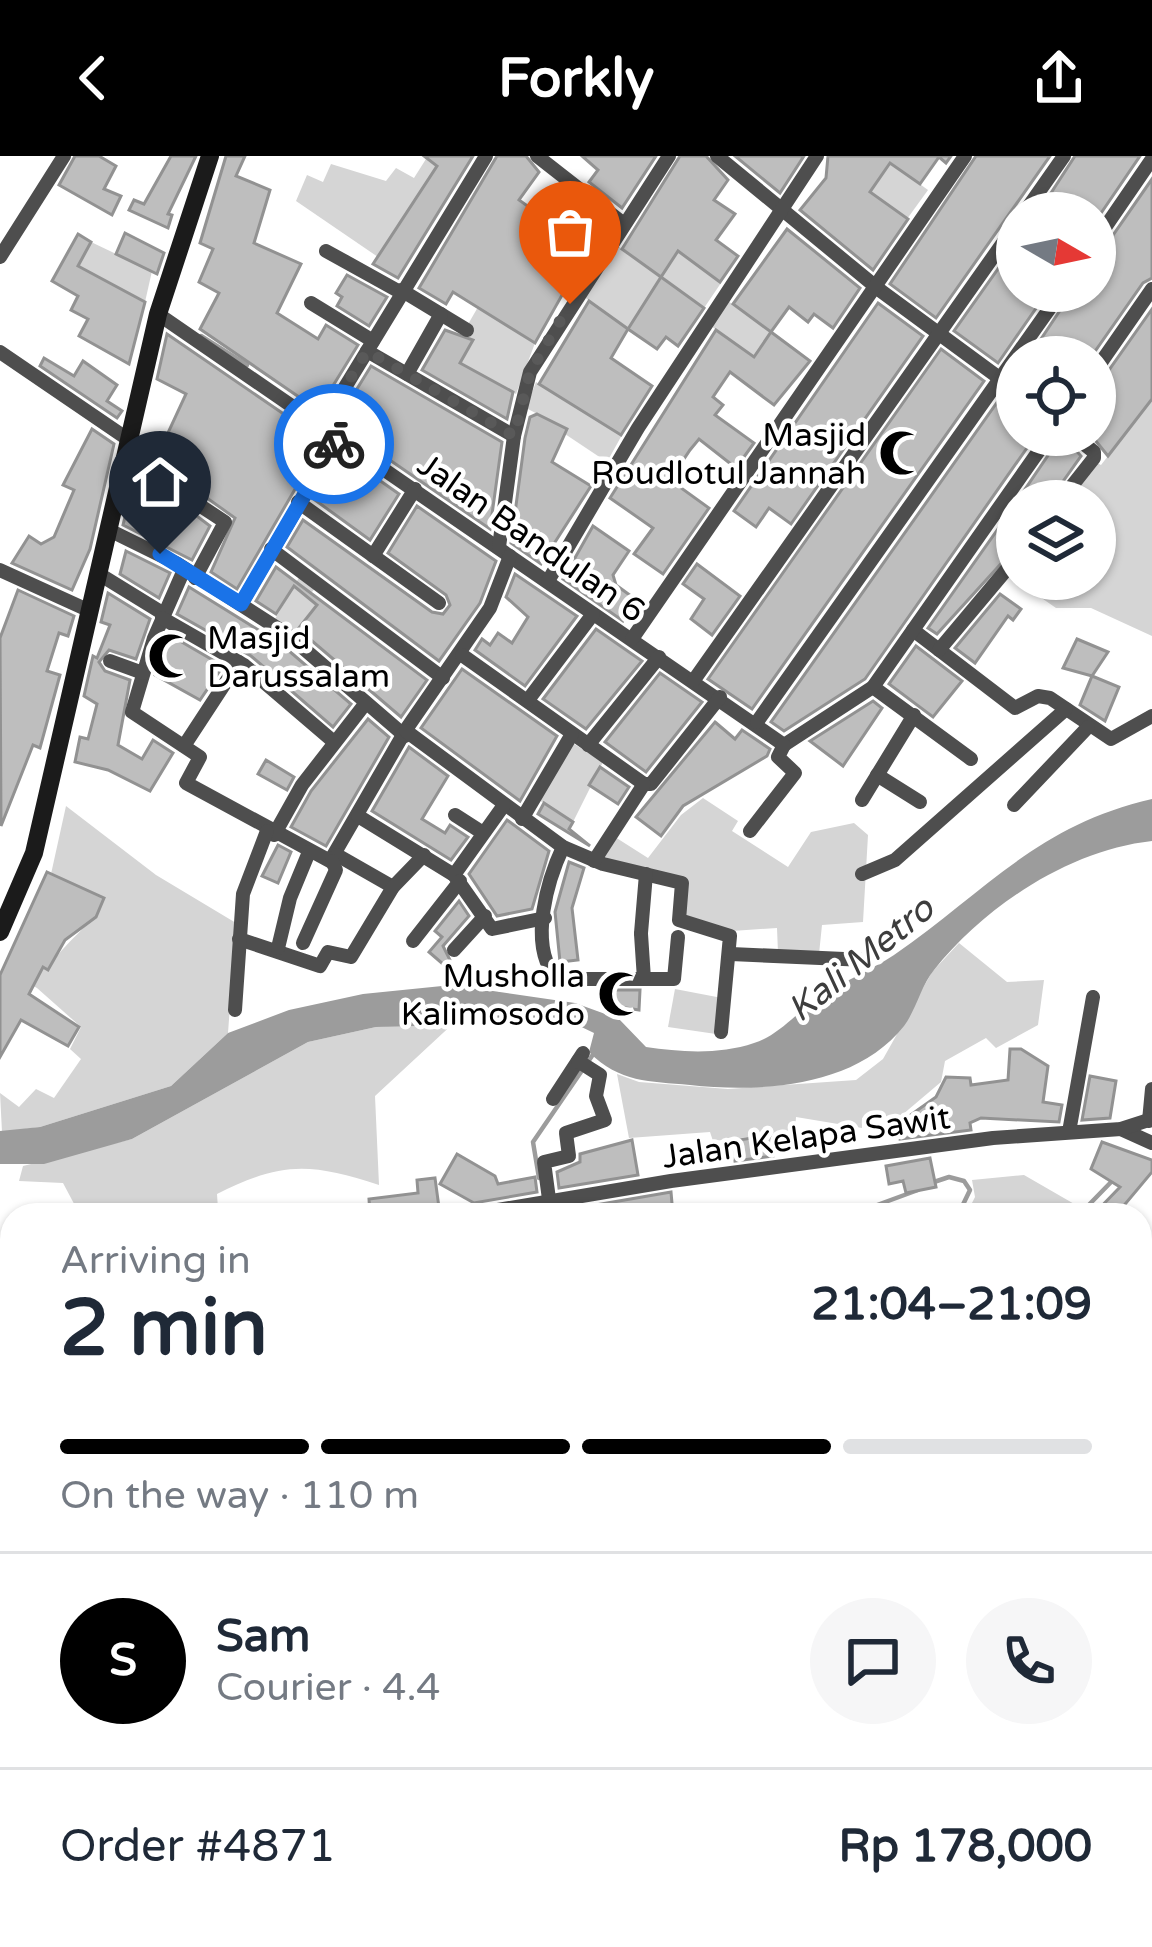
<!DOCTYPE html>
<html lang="en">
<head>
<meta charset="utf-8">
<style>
  :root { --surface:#fff; --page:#f6f6f7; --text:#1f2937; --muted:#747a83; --line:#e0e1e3; --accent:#000 }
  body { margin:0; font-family:"Varela Round",sans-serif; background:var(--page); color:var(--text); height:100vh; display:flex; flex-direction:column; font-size:45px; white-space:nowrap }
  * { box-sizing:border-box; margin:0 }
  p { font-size:39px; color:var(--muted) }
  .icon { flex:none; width:66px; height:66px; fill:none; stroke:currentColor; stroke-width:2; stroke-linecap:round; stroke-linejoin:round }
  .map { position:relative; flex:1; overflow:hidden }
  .side { position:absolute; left:0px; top:1047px; width:1152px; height:744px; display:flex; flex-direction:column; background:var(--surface); border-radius:36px 36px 0 0; box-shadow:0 3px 9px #0004 }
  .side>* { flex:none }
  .needle { width:78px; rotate:99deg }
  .buttons { position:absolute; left:996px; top:36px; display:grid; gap:24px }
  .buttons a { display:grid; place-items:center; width:120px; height:120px; border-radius:50%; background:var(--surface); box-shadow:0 3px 9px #0004; font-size:60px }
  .pin { position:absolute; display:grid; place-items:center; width:102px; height:102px; color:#fff; margin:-123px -51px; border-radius:50% 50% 50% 0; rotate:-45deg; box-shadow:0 0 12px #0007 }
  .pin .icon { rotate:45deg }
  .courier { position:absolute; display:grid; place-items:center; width:120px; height:120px; margin:-60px; border:9px solid #1a73e8; border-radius:50%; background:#fff; color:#222; box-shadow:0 3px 15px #0007 }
  .headline em { font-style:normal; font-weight:700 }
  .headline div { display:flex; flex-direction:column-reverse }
  .headline { display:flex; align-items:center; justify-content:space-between; height:204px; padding:0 60px }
  h1 { font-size:78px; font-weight:700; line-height:90px }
  .bar { display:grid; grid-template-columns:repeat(4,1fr); gap:18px 12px; align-content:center; height:144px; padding:0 60px }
  .bar i { height:15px; border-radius:9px; background:var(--line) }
  .bar .active { background:var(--accent) }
  .bar p { grid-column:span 4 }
  .line { display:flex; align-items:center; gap:30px; padding:0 60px; border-top:3px solid var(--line) }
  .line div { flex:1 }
  .round { display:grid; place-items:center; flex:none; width:126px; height:126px; border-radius:63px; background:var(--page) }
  header { display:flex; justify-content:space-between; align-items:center; height:156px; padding:0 60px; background:var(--accent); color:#fff; font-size:54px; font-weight:700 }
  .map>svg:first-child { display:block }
  .green { fill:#d5d5d5 }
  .water { fill:#9c9c9c }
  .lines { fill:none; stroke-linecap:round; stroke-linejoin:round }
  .stream { stroke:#9c9c9c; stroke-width:4.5 }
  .building { fill:#bebebe; stroke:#929292; stroke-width:3 }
  .primary-casing { stroke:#dbdbdb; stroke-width:27 }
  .street { stroke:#4e4e4e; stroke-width:14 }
  .secondary { stroke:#1b1b1b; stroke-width:18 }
  .primary { stroke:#000; stroke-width:21 }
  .done { stroke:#595959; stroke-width:12; stroke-dasharray:0 21.6 }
  .route { stroke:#1a73e8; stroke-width:15 }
  .labels { text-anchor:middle; stroke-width:9; stroke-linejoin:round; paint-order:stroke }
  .poi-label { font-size:33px; fill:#000; stroke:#fff; text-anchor:end }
  .street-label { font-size:33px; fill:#000; stroke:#fff }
  .water-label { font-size:36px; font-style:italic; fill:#3d3d3d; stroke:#fff }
</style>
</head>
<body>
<header><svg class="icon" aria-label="back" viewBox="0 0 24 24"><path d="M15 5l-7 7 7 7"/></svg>Forkly<svg class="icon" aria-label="share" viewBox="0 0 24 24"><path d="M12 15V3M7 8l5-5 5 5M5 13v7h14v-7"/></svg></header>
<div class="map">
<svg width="1152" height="1791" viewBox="0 0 1152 1791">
  <rect width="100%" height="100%" fill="#fff"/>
  <!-- green -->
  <g class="green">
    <polygon points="426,3 436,11 378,101 296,45 307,19 323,26 331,8 386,25 396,12 414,22"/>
    <polygon points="891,7 928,34 907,63 870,36"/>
    <polygon points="91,86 152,115 145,146 78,110"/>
    <polygon points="618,90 660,120 678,95 721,127 704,152 660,121 628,173 583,140"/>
    <polygon points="728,145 771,176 754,201 711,170"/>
    <polygon points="478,151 535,187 516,238 460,207 473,184 463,177"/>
    <polygon points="536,226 622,279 607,306 565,278 566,273 526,252"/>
    <polygon points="1152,243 1152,480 1091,452 1056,452 1007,418 1017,406 1017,423 1095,423 1095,345 1064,345 1095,306 1101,309"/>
    <polygon points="301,418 316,431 308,441 317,449 294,478 275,463"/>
    <polygon points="571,586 603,606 573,666 539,644"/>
    <polygon points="703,642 738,665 732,675 788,711 811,676 854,667 868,679 863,766 822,769 819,798 778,797 777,772 732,775 685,764 685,725 600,704 615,681 648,702 681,659"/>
    <path d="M66,650L156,719L236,767L228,877L171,930L40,971L2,976L0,937L19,951L36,933L54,942L81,903L70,893L81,871L37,832L3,813L14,794L48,813C64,786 91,771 104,743L51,718Z"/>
    <polygon points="959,787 1007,826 1044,824 1038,869 996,892 986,882 945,905 941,926 902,959 883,965 873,959 862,962 862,972 796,961 795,976 713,985 710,976 629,982 617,918 639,926 728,933 856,924 883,903 932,816"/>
    <polygon points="675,833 722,842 716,878 668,871"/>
    <path d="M457,864L375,940L379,1029C311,1007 282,1005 217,1038L218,1053L204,1059H80L63,1027L19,1025L23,1010L132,983L308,886L376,871Z"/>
    <polygon points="1024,1019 1076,1049 1062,1059 966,1059 975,1041 972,1024"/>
  </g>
  <!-- water -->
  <path class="water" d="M1152,643V685C1070,694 986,749 934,814C921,830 916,854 904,870C856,931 761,937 690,929C649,925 620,927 589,896L594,877L571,866L376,871L308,886L132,983L44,1008H0V975L40,971L171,930L228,877L289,854L363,838L452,829L575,847L619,863L646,891C680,896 719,899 754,887C780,879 799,854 821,839C845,825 871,814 894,799C986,735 1038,669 1152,643Z"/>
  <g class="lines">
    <!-- stream -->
    <g class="stream">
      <polyline points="201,180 247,209"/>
      <polyline points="539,1022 533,986 594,897"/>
      <polyline points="934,1026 949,1021 964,1025 970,1034 958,1059"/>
      <polyline points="532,1059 551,1059"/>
      <polyline points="850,1059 918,1034"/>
      <polyline points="1079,1059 1114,1023"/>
      <polyline points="0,1216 12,1211"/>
    </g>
  </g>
  <!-- building -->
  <g class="building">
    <polygon points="75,0 99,0 116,10 104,33 121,40 112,59 59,29"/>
    <polygon points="171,0 196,0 168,58 172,59 168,72 129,54 134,44 144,48"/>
    <polygon points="226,0 245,0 236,20 270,34 254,87 301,108 277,157 318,183 326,169 358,189 318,254 200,173 219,137 199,126 213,93 200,87"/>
    <polygon points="424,0 473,0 398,122 373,108 437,10"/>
    <polygon points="497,0 526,0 539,16 519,44 540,59 559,70 576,45 610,71 579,109 535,187 453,136 446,148 419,132"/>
    <polygon points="582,0 656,0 622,52 589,26 598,14"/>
    <polygon points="680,0 706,0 728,24 714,44 735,58 716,84 738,100 720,126 678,95 661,121 622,93"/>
    <polygon points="735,0 804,0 780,37"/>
    <polygon points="828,0 951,0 946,7 939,1 920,28 890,7 870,36 908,63 873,114 800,54 826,22"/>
    <polygon points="976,0 1050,0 936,162 890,128"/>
    <polygon points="1075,0 1140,0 1095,66 1095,57 1038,57"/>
    <polygon points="1152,23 1152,122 1143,127 1091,201 1029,201 1073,135 1095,135 1095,97 1104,92"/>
    <polygon points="787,73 860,132 833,172 814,158 808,166 789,151 771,176 733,148"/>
    <polygon points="125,77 164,97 157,118 116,98"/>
    <polygon points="78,78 91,86 78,110 145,146 129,208 79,180 88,163 71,154 78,140 52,125"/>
    <polygon points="1017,86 1017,135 1048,135 998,207 954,175"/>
    <polygon points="347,119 387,141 369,170 337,150 342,141 336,137"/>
    <polygon points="661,121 704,152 678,190 666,181 657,193 628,173"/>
    <polygon points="589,145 628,173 611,202 652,230 621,279 539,228"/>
    <polygon points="878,147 923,180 791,368 769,352 756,371 734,355"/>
    <polygon points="1152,153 1152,243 1108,300 1091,279 1095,226 1104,221"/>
    <polygon points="445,174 473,184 460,207 513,236 507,263 422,214"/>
    <polygon points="716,174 754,201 771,176 810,205 774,249 730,216 713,241 723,249 715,259 754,287 736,312 699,283 690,294 670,324 709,352 663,418 634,398 653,372 610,342"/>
    <polygon points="167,178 323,285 237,433 211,416 235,362 193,332 181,332 177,345 210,370 192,404 123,369 128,349 139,353 151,284 162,290 186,238 157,223"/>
    <polygon points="941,193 984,225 752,553 708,523"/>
    <polygon points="44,202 74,220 83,205 117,229 107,245 122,255 117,262 40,210"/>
    <polygon points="371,210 502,286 490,373 336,267"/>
    <polygon points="1003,238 1017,246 1017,279 1036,279 865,523 784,575 771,566"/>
    <polygon points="537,258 567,273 552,306 591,330 541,408 511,387 525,282 530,261"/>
    <polygon points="92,273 114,288 90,393 72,434 12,407 29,380 41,388 54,381 74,334 63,329"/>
    <polygon points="1062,279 1081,300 1049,345 1017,345"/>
    <polygon points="342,298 399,338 370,384 315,344"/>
    <polygon points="1017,346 1017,390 937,478 928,472"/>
    <polygon points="417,350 496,405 480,447 439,505 287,391 303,364 432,456 443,458 450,449 446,439 388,397"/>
    <polygon points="593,370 629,395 613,419 616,429 638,445 623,465 563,423"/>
    <polygon points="126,395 170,417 159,442 120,418"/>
    <polygon points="697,408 740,440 712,479 691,463 704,443 683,428"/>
    <polygon points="276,411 427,524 401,561 298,473 317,449 294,430 276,458 256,445"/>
    <polygon points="515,418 577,460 525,530 475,494 482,483 490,489 498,477 512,487 528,461 506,441"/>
    <polygon points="189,431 281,488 351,548 333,571 251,500 177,458"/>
    <polygon points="18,434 74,460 68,480 59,477 47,515 60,519 40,592 33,589 1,670 0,482"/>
    <polygon points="108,437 150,463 136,503 109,494 99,506 105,515 130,524 118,589 142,603 153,584 173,597 150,635 108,614 75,606 80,581 88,583 97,548 84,540 93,500 97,502 110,469 101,466"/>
    <polygon points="1000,438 1021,453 1013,464 1008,460 975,507 955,492"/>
    <polygon points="596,473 642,505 586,573 543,543"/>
    <polygon points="168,478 223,510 200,544 155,519"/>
    <polygon points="1077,483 1108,496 1092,520 1063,512"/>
    <polygon points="916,490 962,525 933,561 889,528"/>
    <polygon points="462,513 557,580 520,645 421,572"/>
    <polygon points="660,517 702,546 646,616 605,586"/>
    <polygon points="1092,520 1119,531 1105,565 1080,549"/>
    <polygon points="873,545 882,552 843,610 810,585"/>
    <polygon points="368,563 389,581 326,690 291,671 311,635"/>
    <polygon points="715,566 735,583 742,574 770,593 767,600 683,650 661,680 636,661"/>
    <polygon points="409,591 448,620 422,663 445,677 450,669 468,681 451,704 372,655"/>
    <polygon points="266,604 294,621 287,634 258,618"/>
    <polygon points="600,611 629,631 618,648 589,629"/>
    <polygon points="544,647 573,666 569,673 590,690 538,658"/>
    <polygon points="507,664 549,695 532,753 497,760 469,718"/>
    <polygon points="278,689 291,696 278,727 262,720"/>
    <polygon points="569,706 584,712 572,752 578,804 560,806 555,756"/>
    <polygon points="47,716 104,742 96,761 65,784 48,814 43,811 29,838 79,871 68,890 21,864 0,901 0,819"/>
    <polygon points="459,745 469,760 443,790 450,804 444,809 429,796 442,781 435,775"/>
    <polygon points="602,834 640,834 639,854 600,848"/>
    <polygon points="1010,893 1021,893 1048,910 1043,946 1062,949 1059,966 981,962 970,967 971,974 900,983 898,968 936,941 946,921 970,922 971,929 1008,924"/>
    <polygon points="1090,920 1116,925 1110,962 1082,964"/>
    <polygon points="771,979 773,1000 735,1005 733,985"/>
    <polygon points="632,984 638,1019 559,1032 557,1016 580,1006 580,998"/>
    <polygon points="1102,986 1152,1004 1152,1016 1116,1059 1093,1059 1120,1031 1091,1013"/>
    <polygon points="457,998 495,1020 498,1028 535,1021 537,1036 474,1047 440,1028"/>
    <polygon points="930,1002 936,1031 906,1037 903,1025 889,1028 886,1010"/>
    <polygon points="435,1022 440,1059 370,1059 369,1043 418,1037 417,1024"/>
    <polygon points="671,1036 673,1059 562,1057 561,1055"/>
    <polygon points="1152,1769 1152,1791 1107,1791 1140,1779"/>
  </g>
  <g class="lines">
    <!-- primary casing -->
    <g class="primary-casing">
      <g id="primary">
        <polyline points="1140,1633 1152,1627"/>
        <polyline points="0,1658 12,1663"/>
        <polyline points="1140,1668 1152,1662"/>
        <polyline points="0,1693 12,1698"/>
        <polyline points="207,1779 235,1791"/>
        <polyline points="290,1779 323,1791"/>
        <polyline points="717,1791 755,1779"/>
        <polyline points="831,1791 868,1779"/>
      </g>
    </g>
    <!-- street -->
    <g class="street">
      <polyline points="537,0 624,68"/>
      <polyline points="717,0 881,135 1017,235"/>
      <polyline points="1024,57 1064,0"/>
      <polyline points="1095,86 1152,3"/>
      <polyline points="326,95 400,136"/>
      <polyline points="0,101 64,0"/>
      <polyline points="401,134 467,174"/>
      <polyline points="311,147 373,185"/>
      <polyline points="158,158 784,589"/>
      <polyline points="367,195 514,280"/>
      <polyline points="0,196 129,284"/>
      <polyline points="1095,215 1152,133"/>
      <polyline points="407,218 441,158"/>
      <polyline points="322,269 486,0"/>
      <polyline points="187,341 225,366 195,422"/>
      <polyline points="1060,345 1094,302 1094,296 1073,279"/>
      <polyline points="298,346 439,447"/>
      <polyline points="109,374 176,407 288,479 405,580"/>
      <polyline points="499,391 514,280 530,216 669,0"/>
      <polyline points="271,393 443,522"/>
      <polyline points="373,400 415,333"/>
      <polyline points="0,414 90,455"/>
      <polyline points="183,416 154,482 132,556 200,601 186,627 330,705 407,572 490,452 510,400"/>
      <polyline points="99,418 164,458"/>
      <polyline points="548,425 638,272 817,0"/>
      <polyline points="241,448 339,280"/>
      <polyline points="162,462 244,509 334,586"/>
      <polyline points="913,474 1015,552 1038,540 1050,542 1111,583 1152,560"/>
      <polyline points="632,483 965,0"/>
      <polyline points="939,494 1017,401"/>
      <polyline points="462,499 644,628 651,628 720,541"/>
      <polyline points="110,505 143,517"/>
      <polyline points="694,524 1017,67"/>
      <polyline points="873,531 971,603"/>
      <polyline points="528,544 593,458"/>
      <polyline points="757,566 1062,135"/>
      <polyline points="406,575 563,691 603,708 682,727 679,764 730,780 721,876"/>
      <polyline points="588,589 659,501"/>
      <polyline points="784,589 873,531 1050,279"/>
      <polyline points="184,590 239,506"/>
      <polyline points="877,619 920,646"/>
      <polyline points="862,644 914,559"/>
      <polyline points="1014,649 1088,571"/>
      <polyline points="455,659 483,677"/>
      <polyline points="358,660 454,719 492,773 545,762"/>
      <polyline points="522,663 572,578"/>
      <polyline points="750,675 795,617 778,601 784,589"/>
      <polyline points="274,679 302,629 365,548"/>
      <path d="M563,691C547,725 530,785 553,818L576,823H674L678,781"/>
      <polyline points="337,699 393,731"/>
      <polyline points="594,705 644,628"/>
      <polyline points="862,718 895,704 1066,553"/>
      <polyline points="454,719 504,649"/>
      <polyline points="641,777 646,718"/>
      <polyline points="641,778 644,823"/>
      <polyline points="239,783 320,810 328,796 351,801 393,731 424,699"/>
      <polyline points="413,785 460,725"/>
      <polyline points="303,787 336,714 332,705"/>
      <polyline points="278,792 290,742 309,696"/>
      <polyline points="454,794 485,760"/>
      <polyline points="731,798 866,804"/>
      <polyline points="235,854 243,738 267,675"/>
      <polyline points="553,943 583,897"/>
      <polyline points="1149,965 1152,933"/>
      <polyline points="1121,973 1152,987"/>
      <polyline points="1069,976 1093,841"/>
      <polyline points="549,1043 544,1006 569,1000 566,977 605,964 596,940 600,919 578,905"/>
      <polyline points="468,1059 671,1025 993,982 1121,973 1152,963"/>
      <polyline points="1140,1163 1152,1207"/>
      <polyline points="0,1186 12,1182"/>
      <polyline points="1140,1446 1152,1441"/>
      <polyline points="1058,1779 1063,1791"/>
    </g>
    <!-- secondary -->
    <polyline class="secondary" points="0,776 34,697 158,158 210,0"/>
    <!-- primary -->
    <use href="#primary" class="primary"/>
  </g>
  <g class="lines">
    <!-- done -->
    <polyline class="done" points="334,288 339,280 322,269 367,195 514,280 530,216 570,148"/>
    <!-- route -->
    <polyline class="route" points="160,398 241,448 334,288"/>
  </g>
  <!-- icons -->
  <defs>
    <g id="mosque-bare" transform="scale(3.6)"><path d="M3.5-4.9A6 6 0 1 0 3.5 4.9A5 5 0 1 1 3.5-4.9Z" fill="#000" stroke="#fff" stroke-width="2.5" paint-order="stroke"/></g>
  </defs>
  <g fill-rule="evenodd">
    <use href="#mosque-bare" x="902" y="297"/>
    <use href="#mosque-bare" x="171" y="500"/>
    <use href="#mosque-bare" x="621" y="838"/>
  </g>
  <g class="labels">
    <!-- poi labels -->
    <g class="poi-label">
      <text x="866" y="290">Masjid<tspan x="866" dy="38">Roudlotul Jannah</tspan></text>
      <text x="207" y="493" text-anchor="start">Masjid<tspan x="207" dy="38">Darussalam</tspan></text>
      <text x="585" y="831">Musholla<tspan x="585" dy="38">Kalimosodo</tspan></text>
    </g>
    <!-- street labels -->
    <g class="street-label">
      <text transform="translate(532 381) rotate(35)" y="12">Jalan Bandulan 6</text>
      <text transform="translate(806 980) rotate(-8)" y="12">Jalan Kelapa Sawit</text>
    </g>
    <!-- water labels -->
    <g class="water-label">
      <text transform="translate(860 802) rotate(-39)" y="13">Kali Metro</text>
    </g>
  </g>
</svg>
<div class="buttons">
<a><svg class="needle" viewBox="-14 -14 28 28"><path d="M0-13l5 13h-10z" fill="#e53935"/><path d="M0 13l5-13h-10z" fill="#747a83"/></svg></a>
<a><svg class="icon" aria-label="locate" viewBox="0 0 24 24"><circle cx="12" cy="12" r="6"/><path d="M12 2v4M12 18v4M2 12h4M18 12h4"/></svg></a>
<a><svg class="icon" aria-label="layers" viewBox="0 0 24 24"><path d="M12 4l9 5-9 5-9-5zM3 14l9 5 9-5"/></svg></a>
</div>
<div class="pin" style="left:570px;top:148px;background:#ea580c"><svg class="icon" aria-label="bag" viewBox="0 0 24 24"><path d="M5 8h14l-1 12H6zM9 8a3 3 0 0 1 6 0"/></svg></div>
<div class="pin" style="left:160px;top:398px;background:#1f2937"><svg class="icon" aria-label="home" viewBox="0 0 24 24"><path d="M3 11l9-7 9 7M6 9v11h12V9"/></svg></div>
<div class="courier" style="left:334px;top:288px"><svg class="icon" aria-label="bike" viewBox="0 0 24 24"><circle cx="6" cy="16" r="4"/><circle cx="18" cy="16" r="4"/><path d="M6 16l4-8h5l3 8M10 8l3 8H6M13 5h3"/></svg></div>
<section class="side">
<div class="headline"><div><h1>2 min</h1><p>Arriving in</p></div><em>21:04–21:09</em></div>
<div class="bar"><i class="active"></i><i class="active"></i><i class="active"></i><i></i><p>On the way · 110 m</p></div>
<div class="line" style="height:216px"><b class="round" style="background:var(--accent);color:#fff">S</b><div><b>Sam</b><p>Courier · 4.4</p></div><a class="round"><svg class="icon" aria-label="chat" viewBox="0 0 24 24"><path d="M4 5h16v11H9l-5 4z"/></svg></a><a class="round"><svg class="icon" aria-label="phone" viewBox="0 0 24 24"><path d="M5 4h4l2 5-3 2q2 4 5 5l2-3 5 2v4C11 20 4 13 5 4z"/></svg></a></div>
<div class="line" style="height:156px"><div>Order #4871</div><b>Rp 178,000</b></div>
</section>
</div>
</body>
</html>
